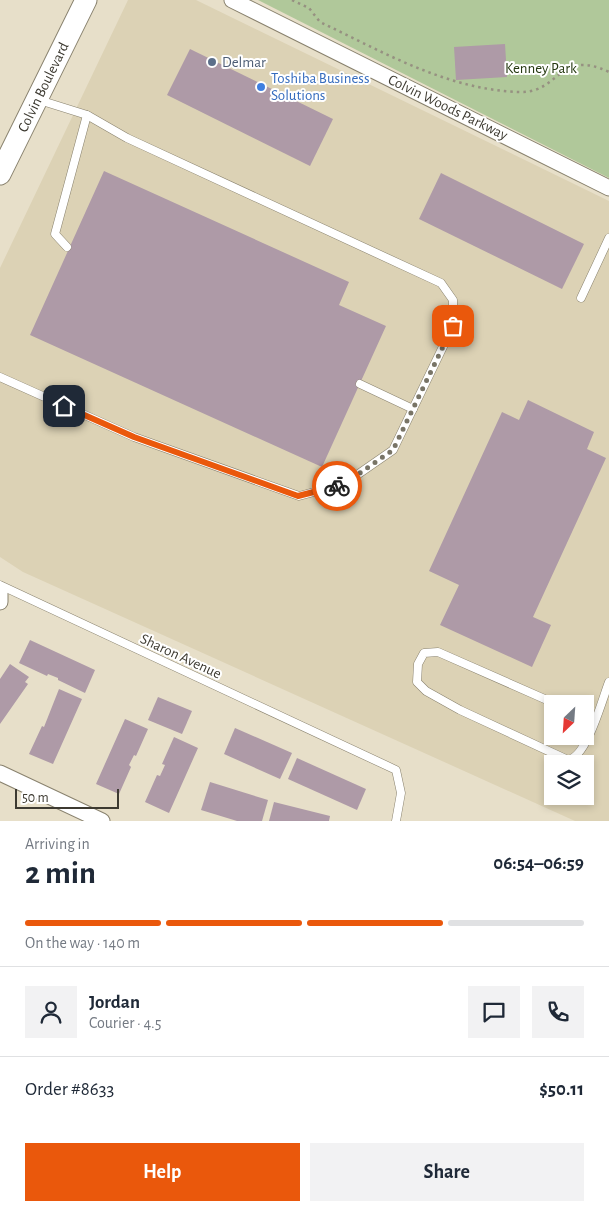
<!DOCTYPE html>
<html lang="en">
<head>
<meta charset="utf-8">
<style>
  :root { --surface:#fff; --page:#f2f2f3; --text:#1f2937; --muted:#747a83; --line:#e0e1e3; --accent:#ea580c }
  body { margin:0; font-family:"Alegreya Sans",sans-serif; background:var(--page); color:var(--text); height:100vh; display:flex; flex-direction:column; font-size:19px; white-space:nowrap }
  * { box-sizing:border-box; margin:0 }
  p { font-size:16px; color:var(--muted) }
  .icon { flex:none; width:28px; height:28px; fill:none; stroke:currentColor; stroke-width:2; stroke-linecap:round; stroke-linejoin:round }
  .map { position:relative; height:821px; overflow:hidden }
  .side { display:flex; flex-direction:column; background:var(--surface); flex:1 }
  .side>* { flex:none }
  .needle { width:32px; rotate:205deg }
  .fabs { position:absolute; left:544px; top:695px; display:grid; gap:10px }
  .fabs a { display:grid; place-items:center; width:50px; height:50px; border-radius:0px; background:var(--surface); box-shadow:0 2px 8px #0003; font-size:25px }
  .scale { position:absolute; left:15px; bottom:12px; width:104px; box-sizing:border-box; padding-left:5px; border:2px solid #3d3a31; border-top:0; font-size:14px; line-height:18px; white-space:nowrap; color:#3d3a31; -webkit-text-stroke:4px #fff; paint-order:stroke }
  .pin { position:absolute; display:grid; place-items:center; width:42px; height:42px; color:#fff; margin:-21px; border-radius:10px; box-shadow:0 2px 8px #0006 }
  .courier { position:absolute; display:grid; place-items:center; width:50px; height:50px; margin:-25px; border:4px solid #ea580c; border-radius:50%; background:#fff; color:#222; box-shadow:0 1px 6px #0007 }
  .overview em { font-style:normal; font-weight:700 }
  .overview div { display:flex; flex-direction:column-reverse }
  .overview { display:flex; align-items:center; justify-content:space-between; height:85px; padding:0 25px }
  h1 { font-size:32px; font-weight:700; line-height:38px }
  .bar { display:grid; grid-template-columns:repeat(4,1fr); gap:8px 5px; align-content:center; height:60px; padding:0 25px }
  .bar i { height:6px; border-radius:4px; background:var(--line) }
  .bar .active { background:var(--accent) }
  .bar p { grid-column:span 4 }
  .line { display:flex; align-items:center; gap:12px; padding:0 25px; border-top:1px solid var(--line) }
  .line div { flex:1 }
  .round { display:grid; place-items:center; flex:none; width:52px; height:52px; border-radius:0px; background:var(--page) }
  .primary-button { display:flex; gap:10px; margin-top:auto; padding:10px 25px }
  .primary-button a { flex:1; height:58px; border-radius:0px; background:var(--accent); color:#fff; font-size:20px; font-weight:700; line-height:58px; text-align:center }
  .primary-button a+a { background:var(--page); color:var(--text) }
  .map>svg:first-child { display:block }
  .built { fill:#dcd2b5; fill-rule:evenodd }
  .green { fill:#b0c89a }
  .building { fill:#ae9aa7 }
  .lines { fill:none; stroke-linecap:round; stroke-linejoin:round }
  .lane-casing { stroke:#89826e; stroke-width:9 }
  .street-casing { stroke:#89826e; stroke-width:17 }
  .secondary-casing { stroke:#89826e; stroke-width:23 }
  .path { stroke:#969181; stroke-width:2.5; stroke-dasharray:2.5 4; stroke-linecap:butt }
  .lane { stroke:#fff; stroke-width:8 }
  .street { stroke:#fff; stroke-width:15 }
  .secondary { stroke:#fff; stroke-width:21 }
  .done { stroke:#787466; stroke-width:5; stroke-dasharray:0 9 }
  .route { stroke:#ea580c; stroke-width:6 }
  .service-dot { fill:#5c6f8a; stroke:#fff; stroke-width:2 }
  .shop-dot { fill:#3f7fe0; stroke:#fff; stroke-width:2 }
  .labels { text-anchor:middle; stroke-width:4; stroke-linejoin:round; paint-order:stroke }
  .service-label { font-size:15px; fill:#4e5e75; stroke:#fff; text-anchor:start }
  .park-label { font-size:15px; fill:#253810; stroke:#fff }
  .shop-label { font-size:15px; fill:#366cbe; stroke:#fff; text-anchor:start }
  .street-label { font-size:15px; fill:#3d3a31; stroke:#fff }
</style>
</head>
<body>
<div class="map">
<svg width="609" height="821" viewBox="0 0 609 821">
  <rect width="100%" height="100%" fill="#e7dfc9"/>
  <!-- built -->
  <path class="built" d="M128,0H196L609,201V821H575L23,572L0,557V268ZM552,704H585V736H552ZM552,764H585V796H552Z"/>
  <!-- green -->
  <polygon class="green" points="258,0 609,0 609,178"/>
  <!-- building -->
  <g class="building">
    <polygon points="505,44 507,77 456,80 454,47"/>
    <polygon points="190,49 333,119 310,166 167,95"/>
    <polygon points="104,171 349,282 339,305 386,326 322,467 30,335"/>
    <polygon points="441,173 584,244 562,289 419,219"/>
    <polygon points="528,400 594,432 587,449 606,458 533,617 551,625 532,667 440,625 459,585 429,571 502,412 519,420"/>
    <polygon points="30,640 95,670 85,693 58,680 58,678 48,674 47,676 19,663"/>
    <polygon points="10,664 29,677 25,682 28,684 0,724 0,679"/>
    <polygon points="59,689 82,699 53,764 29,754 42,726 44,727"/>
    <polygon points="158,697 192,711 182,734 148,720"/>
    <polygon points="125,719 148,729 136,756 134,755 129,765 131,767 119,794 96,784"/>
    <polygon points="235,728 292,753 280,779 224,754"/>
    <polygon points="174,737 198,748 169,813 145,802 157,775 160,776 165,765 162,764"/>
    <polygon points="297,758 366,789 357,810 288,779"/>
    <polygon points="210,782 268,800 262,821 237,821 201,810"/>
    <polygon points="274,802 330,816 329,821 269,821"/>
  </g>
  <g class="lines">
    <!-- lane casing -->
    <g class="lane-casing">
      <g id="lane">
        <polyline points="67,247 55,234 87,115"/>
        <polyline points="581,298 609,238"/>
        <polyline points="0,377 134,437 299,496 344,484 393,450 453,326 453,300 441,283 127,138 87,115 39,100"/>
        <polyline points="360,384 413,409"/>
        <polyline points="0,585 396,770 401,793 396,821"/>
        <path d="M556,704L438,652L424,653L418,664L417,682L426,691L460,710L568,760C587,757 602,700 609,682"/>
      </g>
    </g>
    <!-- street casing -->
    <g class="street-casing">
      <g id="street">
        <polyline points="232,0 609,188"/>
        <polyline points="0,590 0,602"/>
        <polyline points="0,773 102,821"/>
      </g>
    </g>
    <!-- secondary casing -->
    <g class="secondary-casing">
      <polyline id="secondary" points="0,174 86,0"/>
    </g>
    <!-- path -->
    <path class="path" d="M292,0L309,8L320,22C383,52 448,90 520,92C560,93 559,48 609,72"/>
    <!-- lane -->
    <use href="#lane" class="lane"/>
    <!-- street -->
    <use href="#street" class="street"/>
    <!-- secondary -->
    <use href="#secondary" class="secondary"/>
  </g>
  <g class="lines">
    <!-- done -->
    <polyline class="done" points="337,486 344,484 393,450 453,326"/>
    <!-- route -->
    <polyline class="route" points="64,406 134,437 298,496 337,486"/>
  </g>
  <!-- markers -->
  <circle class="service-dot" cx="212" cy="62" r="5"/>
  <circle class="shop-dot" cx="261" cy="87" r="5"/>
  <g class="labels">
    <!-- service labels -->
    <g class="service-label">
      <text x="222" y="67">Delmar</text>
    </g>
    <!-- park labels -->
    <g class="park-label">
      <text x="541" y="73">Kenney Park</text>
    </g>
    <!-- shop labels -->
    <g class="shop-label">
      <text x="271" y="83">Toshiba Business<tspan x="271" dy="17">Solutions</tspan></text>
    </g>
    <!-- street labels -->
    <g class="street-label">
      <text transform="translate(43 87) rotate(-64)" y="5">Colvin Boulevard</text>
      <text transform="translate(448 107) rotate(26)" y="5">Colvin Woods Parkway</text>
      <text transform="translate(181 656) rotate(25)" y="5">Sharon Avenue</text>
    </g>
  </g>
</svg>
<div class="fabs">
<a><svg class="needle" viewBox="-14 -14 28 28"><path d="M0-13l5 13h-10z" fill="#e53935"/><path d="M0 13l5-13h-10z" fill="#747a83"/></svg></a>
<a><svg class="icon" aria-label="layers" viewBox="0 0 24 24"><path d="M12 4l9 5-9 5-9-5zM3 14l9 5 9-5"/></svg></a>
</div>
<div class="scale">50 m</div>
<div class="pin" style="left:453px;top:326px;background:#ea580c"><svg class="icon" aria-label="bag" viewBox="0 0 24 24"><path d="M5 8h14l-1 12H6zM9 8a3 3 0 0 1 6 0"/></svg></div>
<div class="pin" style="left:64px;top:406px;background:#1f2937"><svg class="icon" aria-label="home" viewBox="0 0 24 24"><path d="M3 11l9-7 9 7M6 9v11h12V9"/></svg></div>
<div class="courier" style="left:337px;top:486px"><svg class="icon" aria-label="bike" viewBox="0 0 24 24"><circle cx="6" cy="16" r="4"/><circle cx="18" cy="16" r="4"/><path d="M6 16l4-8h5l3 8M10 8l3 8H6M13 5h3"/></svg></div>
</div>
<section class="side">
<div class="overview"><div><h1>2 min</h1><p>Arriving in</p></div><em>06:54–06:59</em></div>
<div class="bar"><i class="active"></i><i class="active"></i><i class="active"></i><i></i><p>On the way · 140 m</p></div>
<div class="line" style="height:90px"><a class="round"><svg class="icon" aria-label="person" viewBox="0 0 24 24"><circle cx="12" cy="8" r="4"/><path d="M4 21q1-7 8-7t8 7"/></svg></a><div><b>Jordan</b><p>Courier · 4.5</p></div><a class="round"><svg class="icon" aria-label="chat" viewBox="0 0 24 24"><path d="M4 5h16v11H9l-5 4z"/></svg></a><a class="round"><svg class="icon" aria-label="phone" viewBox="0 0 24 24"><path d="M5 4h4l2 5-3 2q2 4 5 5l2-3 5 2v4C11 20 4 13 5 4z"/></svg></a></div>
<div class="line" style="height:65px"><div>Order #8633</div><b>$50.11</b></div>
<div class="primary-button"><a>Help</a><a>Share</a></div>
</section>
</body>
</html>
